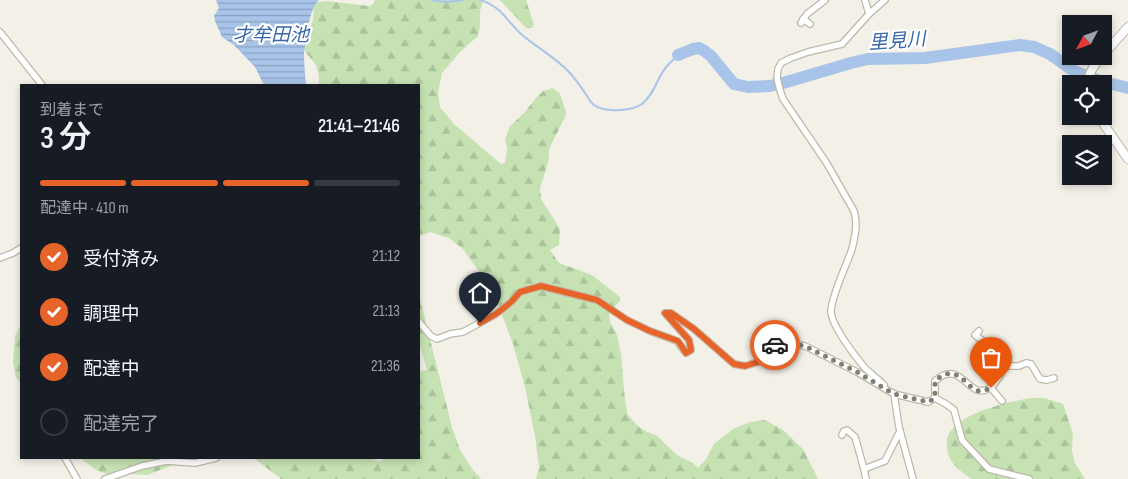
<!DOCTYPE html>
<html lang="ja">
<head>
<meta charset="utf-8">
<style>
  :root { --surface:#171b24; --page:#242831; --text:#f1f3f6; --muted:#9ea1a6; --line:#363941; --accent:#e6642a }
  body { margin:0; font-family:"Sofia Sans Condensed","Noto Sans JP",sans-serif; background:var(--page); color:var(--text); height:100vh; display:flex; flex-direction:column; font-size:19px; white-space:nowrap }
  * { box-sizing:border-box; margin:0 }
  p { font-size:16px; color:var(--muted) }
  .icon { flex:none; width:28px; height:28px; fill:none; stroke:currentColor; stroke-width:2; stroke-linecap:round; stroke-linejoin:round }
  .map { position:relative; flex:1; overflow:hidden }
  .side { position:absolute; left:20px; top:84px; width:400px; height:375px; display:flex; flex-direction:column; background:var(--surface); border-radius:0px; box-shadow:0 2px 8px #0003 }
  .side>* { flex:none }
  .needle { width:32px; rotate:229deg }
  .tools { position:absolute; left:1062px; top:15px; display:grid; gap:10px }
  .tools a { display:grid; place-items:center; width:50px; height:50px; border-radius:0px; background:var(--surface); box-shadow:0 2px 8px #0003; font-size:25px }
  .pin { position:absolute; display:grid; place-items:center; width:42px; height:42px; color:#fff; margin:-51px -21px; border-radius:50% 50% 50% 0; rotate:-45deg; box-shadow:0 0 5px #0007 }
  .pin .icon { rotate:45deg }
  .courier { position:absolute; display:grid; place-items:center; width:50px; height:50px; margin:-25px; border:4px solid #e6642a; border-radius:50%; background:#fff; color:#222; box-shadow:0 1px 6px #0007 }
  .headline em { font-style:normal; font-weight:600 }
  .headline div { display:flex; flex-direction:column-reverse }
  .headline { display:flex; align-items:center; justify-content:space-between; height:85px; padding:0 20px }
  h1 { font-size:32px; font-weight:600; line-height:38px }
  .bar { display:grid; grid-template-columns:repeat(4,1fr); gap:8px 5px; align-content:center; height:60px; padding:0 20px }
  .bar i { height:6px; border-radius:4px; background:var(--line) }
  .bar .current { background:var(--accent) }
  .bar p { grid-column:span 4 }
  ol { padding:0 20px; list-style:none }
  li { display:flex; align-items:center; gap:15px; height:55px }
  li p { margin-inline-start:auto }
  li .icon { padding:5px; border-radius:50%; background:var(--accent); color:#fff; stroke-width:4 }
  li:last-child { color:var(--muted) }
  li i { width:28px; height:28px; border:2px solid var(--line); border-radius:50% }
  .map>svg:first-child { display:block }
  .forest { fill:url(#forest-firs) }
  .water { fill:url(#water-rules) }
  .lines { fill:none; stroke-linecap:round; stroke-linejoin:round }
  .stream { stroke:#a8c4e9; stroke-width:2 }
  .river { stroke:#a8c4e9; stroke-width:12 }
  .minor-casing { stroke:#bcb9aa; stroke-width:8 }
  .tertiary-casing { stroke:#bcb9aa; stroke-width:10 }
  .minor { stroke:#fff; stroke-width:5.5 }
  .tertiary { stroke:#fff; stroke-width:8 }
  .done { stroke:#817e74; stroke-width:5; stroke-dasharray:0 9 }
  .route { stroke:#e6642a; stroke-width:6 }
  .labels { text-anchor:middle; stroke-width:4.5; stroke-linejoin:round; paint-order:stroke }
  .water-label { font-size:19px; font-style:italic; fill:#3a67a6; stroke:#fff }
</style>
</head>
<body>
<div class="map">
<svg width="1128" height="479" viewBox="0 0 1128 479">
  <defs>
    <pattern id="forest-firs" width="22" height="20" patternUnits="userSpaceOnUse" patternTransform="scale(1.25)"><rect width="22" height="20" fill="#c6e2b3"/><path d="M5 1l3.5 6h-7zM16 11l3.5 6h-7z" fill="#abc39b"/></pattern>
    <pattern id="water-rules" width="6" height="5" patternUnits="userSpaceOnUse" patternTransform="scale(1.25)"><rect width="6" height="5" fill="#a8c4e9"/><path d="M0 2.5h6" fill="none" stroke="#8aa1be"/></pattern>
  </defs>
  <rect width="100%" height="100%" fill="#f2f0e7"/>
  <!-- forest -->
  <g class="forest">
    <path d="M375,0H483L480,11V26L478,36L460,52L442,73L438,93L440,107L454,124L501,164L505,163L507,148L505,139L510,126L524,113L536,98L543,91L553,88L560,94L566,112L565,117L549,149V159L540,188L541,199L560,229L559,245L550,250L559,263L592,275L621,298L619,302L609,313L610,322L617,335L621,354L625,401L628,415L638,426L647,432L656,435L678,456L693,463L698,468L706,459L714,444L733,429L750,422L765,420L783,430L803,449L818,479H536L539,468L535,436L525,387L513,344L497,302L478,270L463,249L449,238L430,232L419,236V85H319C319,76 319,68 313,61C309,56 305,53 303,47L313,20L314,6L317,2L327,1L369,6L373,4Z"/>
    <polygon points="500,0 526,0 534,25 531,28 526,28"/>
    <polygon points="419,295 452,427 460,450 473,470 481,479 281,479 254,458 372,458 379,462 387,458 419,458 419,371 427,370 419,343"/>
    <polygon points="21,324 21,383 16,377 13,362 15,336"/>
    <path d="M1031,398H1044L1063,404L1068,418L1073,435L1072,451L1075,463L1085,479H972C961,472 947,462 947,447C947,446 947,440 947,439C954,413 1008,402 1031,398Z"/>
    <polygon points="81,458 191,458 147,475 132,474 119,475 109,475 96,470 84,461"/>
  </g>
  <!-- water -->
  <path class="water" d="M216,0H319C310,6 305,41 304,53C304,63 305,74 306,85H264L255,67L234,45L222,37L215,21L214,16L219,8Z"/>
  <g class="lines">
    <!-- stream -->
    <g class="stream">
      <path d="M432,0C443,3 452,2 463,0"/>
      <path d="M480,0C501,6 506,20 521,34C536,47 555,57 569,72C575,78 580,86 585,93C588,97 590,102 594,105C605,113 632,111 642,104C655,94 657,77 667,66C670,62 675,59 678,55"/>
    </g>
    <!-- river -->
    <polyline class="river" points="678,55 693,49 699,48 703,50 711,56 734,84 748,87 770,86 783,83 851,63 868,59 925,58 1020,45 1034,47 1050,54 1074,71 1100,81 1128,88"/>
    <!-- minor casing -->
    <g class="minor-casing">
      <g id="minor">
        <polyline points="865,0 869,14"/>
        <polyline points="803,19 810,24"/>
        <polyline points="801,23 807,14 825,0"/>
        <polyline points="0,32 42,85"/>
        <polyline points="0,258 13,253 21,248"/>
        <path d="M419,322L431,336L437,339L450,334L463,332L496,314L511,302L520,292L541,286L597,300L627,320L650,331L677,341L686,353L691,350L689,340L665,313H671L694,329L734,364L745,366L758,362L770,347L780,342L805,346L857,372L894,394L928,402L935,398V381C962,357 968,402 990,388C995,385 1002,372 1005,366H1019L1026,363L1031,364L1040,379L1047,380L1054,378"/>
        <polyline points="979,331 975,335 999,353 1005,366"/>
        <path d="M884,385C878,379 870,373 864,367C855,356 831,325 831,311C832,294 846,267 852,249C855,236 858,224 854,211L826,162L783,99L780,90L777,78L778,69L781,63L791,58L808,52L842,44L869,14L885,0"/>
        <polyline points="991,388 1002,401"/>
        <polyline points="893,393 894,394 899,427 913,479"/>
        <polyline points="935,398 946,404 954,410 962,440 989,469 1029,479"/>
        <polyline points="842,435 844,431 847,430 855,437 864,469 885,461 900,431"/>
        <polyline points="65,458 77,479"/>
        <polyline points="864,469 866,479"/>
        <polyline points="105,479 142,466 166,461 195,463 216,458"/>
      </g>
    </g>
    <!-- tertiary casing -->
    <g class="tertiary-casing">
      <g id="tertiary">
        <polyline points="1104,54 1128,27"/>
        <path d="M1088,84C1088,72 1095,65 1102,56"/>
        <polyline points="1098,116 1128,159"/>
      </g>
    </g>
    <!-- minor -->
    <use href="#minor" class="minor"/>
    <!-- tertiary -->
    <use href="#tertiary" class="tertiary"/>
  </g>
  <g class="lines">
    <!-- done -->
    <path class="done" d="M775,345L780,342L805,346L857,372L894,394L928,402L935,398V381C947,370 955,372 966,382C969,385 972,388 976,390C981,392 986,390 991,388"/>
    <!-- route -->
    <polyline class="route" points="480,323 496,314 511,302 520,292 541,286 597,300 627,320 650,331 678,341 686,353 691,350 689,340 665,313 671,313 694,329 734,364 745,366 758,362 770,347 775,345"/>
  </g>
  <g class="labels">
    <!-- water labels -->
    <g class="water-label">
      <text x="271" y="41">才牟田池</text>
      <text transform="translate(897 40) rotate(-4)" y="7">里見川</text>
    </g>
  </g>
</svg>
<div class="tools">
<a><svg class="needle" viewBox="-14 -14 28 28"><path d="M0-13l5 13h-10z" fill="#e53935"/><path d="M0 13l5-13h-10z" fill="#9ea1a6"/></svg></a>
<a><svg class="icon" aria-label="locate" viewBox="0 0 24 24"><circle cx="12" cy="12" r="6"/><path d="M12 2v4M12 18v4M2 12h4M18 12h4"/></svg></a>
<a><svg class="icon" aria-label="layers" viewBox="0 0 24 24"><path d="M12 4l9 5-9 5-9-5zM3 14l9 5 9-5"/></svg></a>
</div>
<div class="pin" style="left:991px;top:388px;background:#ea580c"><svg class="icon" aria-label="bag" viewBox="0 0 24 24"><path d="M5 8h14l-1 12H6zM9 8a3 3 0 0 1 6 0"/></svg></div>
<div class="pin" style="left:480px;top:323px;background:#1f2937"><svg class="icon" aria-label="home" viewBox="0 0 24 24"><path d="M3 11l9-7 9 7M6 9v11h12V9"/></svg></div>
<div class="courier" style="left:775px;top:345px"><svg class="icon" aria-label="car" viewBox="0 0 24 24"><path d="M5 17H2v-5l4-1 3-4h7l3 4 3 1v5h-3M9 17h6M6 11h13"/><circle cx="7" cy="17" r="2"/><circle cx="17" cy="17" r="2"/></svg></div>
<section class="side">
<div class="headline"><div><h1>3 分</h1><p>到着まで</p></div><em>21:41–21:46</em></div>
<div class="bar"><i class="current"></i><i class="current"></i><i class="current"></i><i></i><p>配達中 · 410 m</p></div>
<ol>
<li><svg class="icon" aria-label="check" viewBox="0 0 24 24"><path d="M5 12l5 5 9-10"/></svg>受付済み<p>21:12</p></li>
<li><svg class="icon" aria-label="check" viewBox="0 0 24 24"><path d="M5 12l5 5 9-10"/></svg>調理中<p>21:13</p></li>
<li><svg class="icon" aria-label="check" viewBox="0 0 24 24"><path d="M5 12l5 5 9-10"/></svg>配達中<p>21:36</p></li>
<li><i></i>配達完了</li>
</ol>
</section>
</div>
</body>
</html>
